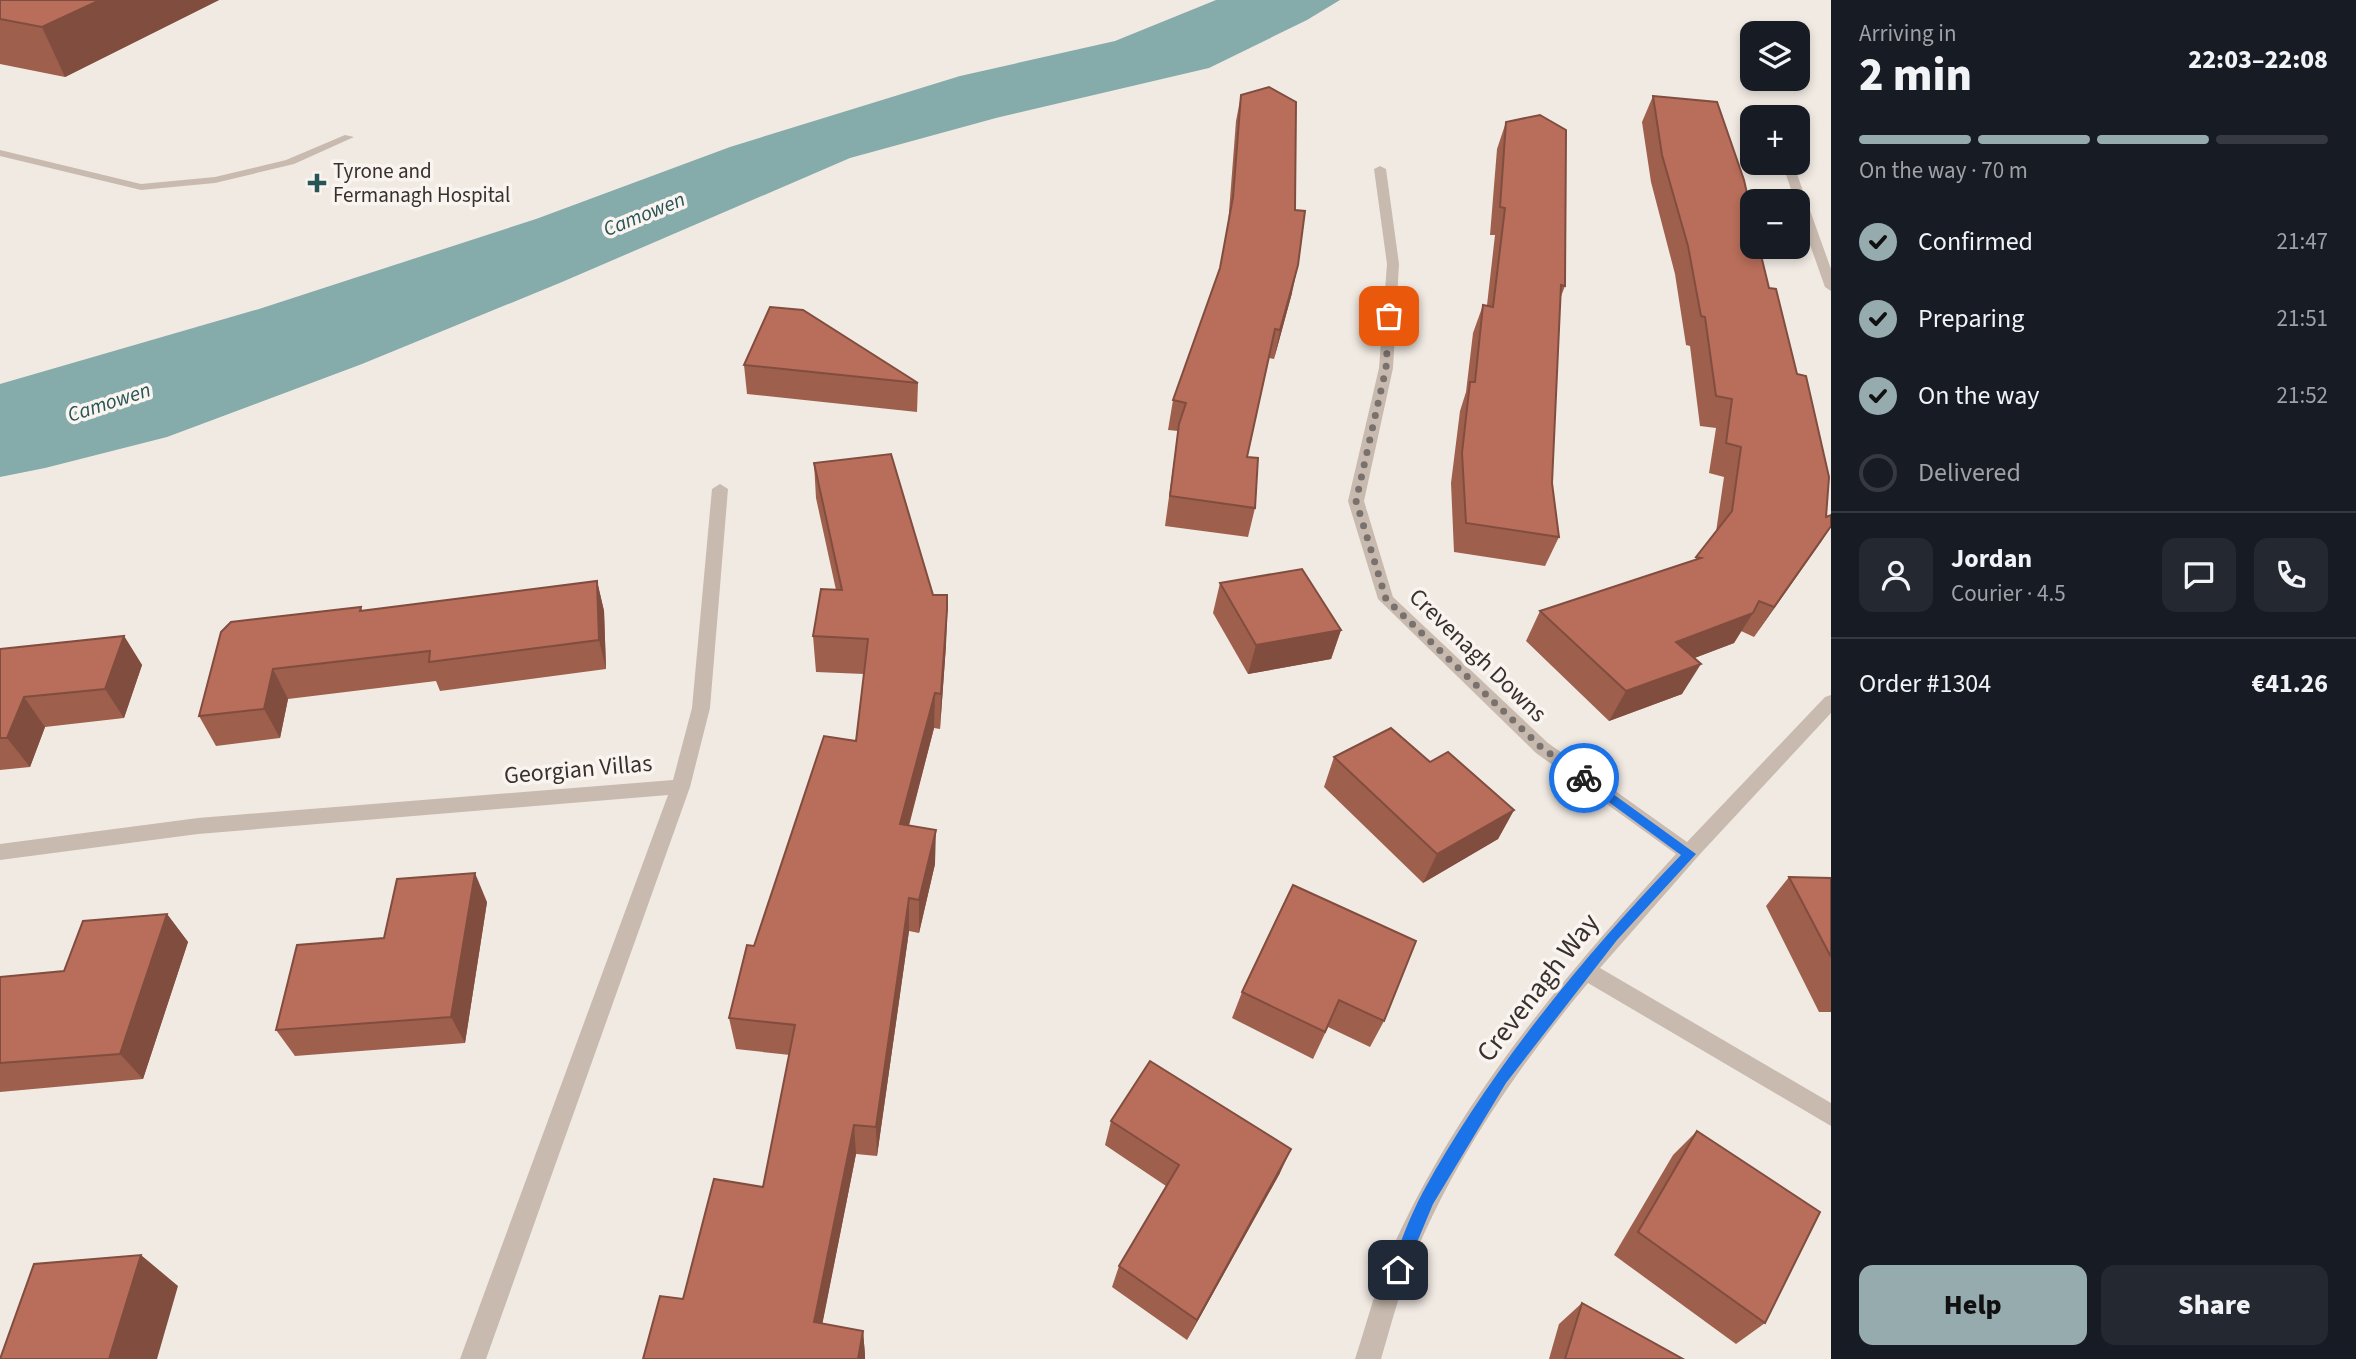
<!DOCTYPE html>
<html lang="en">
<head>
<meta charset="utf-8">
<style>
  :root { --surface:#171b24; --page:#242831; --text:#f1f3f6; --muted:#9ea1a6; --line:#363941; --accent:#96abae }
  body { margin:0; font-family:"Source Sans 3",sans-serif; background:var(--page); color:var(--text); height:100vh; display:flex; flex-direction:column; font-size:26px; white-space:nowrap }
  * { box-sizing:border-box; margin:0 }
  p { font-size:23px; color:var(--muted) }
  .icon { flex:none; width:38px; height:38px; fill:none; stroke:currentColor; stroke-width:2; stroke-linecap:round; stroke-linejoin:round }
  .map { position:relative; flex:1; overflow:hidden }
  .panel { display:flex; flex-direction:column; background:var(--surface); width:525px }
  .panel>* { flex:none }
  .fabs { position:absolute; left:1740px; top:21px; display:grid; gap:14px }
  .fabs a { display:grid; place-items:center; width:70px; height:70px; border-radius:14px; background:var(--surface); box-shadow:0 4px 10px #0003; font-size:35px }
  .pin { position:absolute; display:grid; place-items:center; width:60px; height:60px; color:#fff; margin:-30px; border-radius:14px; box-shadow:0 4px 10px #0006 }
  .courier { position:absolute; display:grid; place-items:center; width:70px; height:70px; margin:-35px; border:5px solid #1a73e8; border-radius:50%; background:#fff; color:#222; box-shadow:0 2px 9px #0007 }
  .summary em { font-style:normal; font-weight:800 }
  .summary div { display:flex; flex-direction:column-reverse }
  .summary { display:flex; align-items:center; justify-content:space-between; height:119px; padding:0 28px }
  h1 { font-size:46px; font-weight:800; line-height:52px }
  .bar { display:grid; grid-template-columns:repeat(4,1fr); gap:10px 7px; align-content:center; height:84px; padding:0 28px }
  .bar i { height:9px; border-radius:5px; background:var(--line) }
  .bar .selected { background:var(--accent) }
  .bar p { grid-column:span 4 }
  .line { display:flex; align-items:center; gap:18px; padding:0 28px; border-top:2px solid var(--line) }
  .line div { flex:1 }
  .round { display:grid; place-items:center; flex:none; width:74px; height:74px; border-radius:14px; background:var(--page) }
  ol { padding:0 28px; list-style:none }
  li { display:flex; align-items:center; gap:21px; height:77px }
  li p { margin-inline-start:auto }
  li .icon { padding:7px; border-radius:50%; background:var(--accent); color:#111; stroke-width:4 }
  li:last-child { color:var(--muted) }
  li i { width:38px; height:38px; border:4px solid var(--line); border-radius:50% }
  .button { display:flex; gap:14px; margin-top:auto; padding:14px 28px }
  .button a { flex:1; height:80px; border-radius:14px; background:var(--accent); color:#111; font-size:28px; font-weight:800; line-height:80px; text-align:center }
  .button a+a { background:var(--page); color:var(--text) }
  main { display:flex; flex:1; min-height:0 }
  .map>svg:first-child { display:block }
  .water { fill:#85abab }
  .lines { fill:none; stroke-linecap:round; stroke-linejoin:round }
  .minor { fill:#c8baaf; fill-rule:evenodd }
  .wall { fill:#9e5f4d }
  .shaded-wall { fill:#814d3f }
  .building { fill:#b86e5a; stroke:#814d3f; stroke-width:2 }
  .route { fill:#1a73e8 }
  .done { stroke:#79716d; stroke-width:7; stroke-dasharray:0 12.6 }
  .poi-dot { fill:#275455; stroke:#f9f4ef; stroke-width:2.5 }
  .labels { text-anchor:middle; stroke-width:7; stroke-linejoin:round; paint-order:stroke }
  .far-poi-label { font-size:21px; fill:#38302d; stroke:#f9f4ef; text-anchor:start }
  .far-water-label { font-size:21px; font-style:italic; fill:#275455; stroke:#f9f4ef }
  .street-label { font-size:24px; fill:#38302d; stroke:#f9f4ef }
  .near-street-label { font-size:28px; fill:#38302d; stroke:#f9f4ef }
</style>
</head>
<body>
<main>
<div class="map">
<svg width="1831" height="1359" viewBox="0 0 1831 1359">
  <rect width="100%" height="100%" fill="#f1eae3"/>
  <!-- water -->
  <polygon class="water" points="1216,0 1340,0 1307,20 1209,68 996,118 850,158 562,282 362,364 167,437 45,468 0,477 0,384 259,309 536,219 730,147 960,76 1115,41"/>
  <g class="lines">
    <!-- minor -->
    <g class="minor">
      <polygon points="345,135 354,137 294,164 215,183 141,190 0,156 0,150 141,184 215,177 286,160"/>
      <polygon points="1782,163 1793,163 1831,269 1831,291 1825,287 1797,208 1797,201 1795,201"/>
      <path d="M1380,166L1386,169L1399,264L1393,368L1364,501L1393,597L1548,743L1687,842L1825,697L1831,695V713L1701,853L1600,968L1831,1103V1126L1588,983C1517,1068 1451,1164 1410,1267C1398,1297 1390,1329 1381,1359H1355C1366,1326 1375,1290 1388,1258C1455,1104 1563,977 1676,854L1536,753L1378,599L1348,501L1379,368L1387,264L1374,169Z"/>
      <polygon points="720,484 728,489 710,708 690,787 486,1359 460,1359 668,795 198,834 0,860 0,844 198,818 673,780 692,708 712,489"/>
    </g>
  </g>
  <!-- wall -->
  <g class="wall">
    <polygon points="0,0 219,0 65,77 0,64"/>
    <polygon points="1241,95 1292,293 1274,359 1269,358 1247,457 1255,508 1248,537 1165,526 1178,431 1168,430 1173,400 1220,268 1228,225 1236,121"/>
    <polygon points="1653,96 1752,247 1826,517 1831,526 1754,637 1741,631 1734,643 1694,658 1682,694 1609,721 1526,641 1540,611 1694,561 1716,532 1724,477 1709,473 1716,428 1700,426 1690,346 1686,345 1675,274 1651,182 1642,122"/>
    <polygon points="1506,122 1565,286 1560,299 1552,483 1559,537 1545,566 1454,552 1451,483 1460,411 1466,392 1473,333 1483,305 1487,305 1495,235 1490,235 1497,149"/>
    <polygon points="744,365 918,383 917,412 747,394"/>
    <polygon points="814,463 947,610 946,645 940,729 934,728 909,826 935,864 919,933 909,931 877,1156 856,1154 822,1324 863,1331 865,1355 865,1359 643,1359 683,1299 763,1187 790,1055 736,1049 729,1018 754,946 856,741 864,674 816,672 813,636 836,590 816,498"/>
    <polygon points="597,581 604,611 606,669 440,691 436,681 288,699 280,738 216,746 199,716 361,607 362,611"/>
    <polygon points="1220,583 1341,630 1331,659 1248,674 1213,613"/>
    <polygon points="124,636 142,665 124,718 45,727 30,767 0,770 0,649"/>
    <polygon points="1334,757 1430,762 1514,810 1498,839 1423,883 1324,787"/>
    <polygon points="1789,877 1831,878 1831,1012 1819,1012 1766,906"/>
    <polygon points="1293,885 1384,1021 1370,1047 1328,1027 1313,1059 1232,1018 1242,992"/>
    <polygon points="487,902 465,1043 295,1056 276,1030 384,938"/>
    <polygon points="167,914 188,942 143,1079 0,1092 0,977 64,971"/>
    <polygon points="1111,1121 1280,1173 1187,1340 1112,1287 1119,1266 1166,1186 1105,1145"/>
    <polygon points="1697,1131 1765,1323 1736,1344 1614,1255 1673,1155"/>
    <polygon points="1582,1303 1683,1359 1549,1359 1559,1324"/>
  </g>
  <!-- shaded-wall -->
  <g class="shaded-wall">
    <polygon points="100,0 219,0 65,77 42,27"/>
    <polygon points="1298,265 1292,293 1274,359 1280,330"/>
    <polygon points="1831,526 1821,542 1754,637 1774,607"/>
    <polygon points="597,581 604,611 606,669 599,640"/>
    <polygon points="947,610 946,645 940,729 941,694"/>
    <polygon points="1753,613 1734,643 1658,672 1676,642"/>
    <polygon points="1341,630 1331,659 1248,674 1256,645"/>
    <polygon points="124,636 142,665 124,718 105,689"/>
    <polygon points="1701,664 1682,694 1609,721 1626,691"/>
    <polygon points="273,669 288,699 280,738 264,709"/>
    <polygon points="935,693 934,728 900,858 900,824"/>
    <polygon points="24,697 45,727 30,767 7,738"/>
    <polygon points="1514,810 1498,839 1423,883 1437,854"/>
    <polygon points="936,830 935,864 919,933 919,900"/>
    <polygon points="475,873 487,902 465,1043 451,1017"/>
    <polygon points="909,898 909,931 877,1156 876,1127"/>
    <polygon points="167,914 188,942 143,1079 120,1054"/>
    <polygon points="854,1125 856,1154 818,1346 814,1322"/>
    <polygon points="1291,1149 1280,1173 1187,1340 1197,1320"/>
    <polygon points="141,1255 178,1286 157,1359 109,1359"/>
    <polygon points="863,1331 865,1355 865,1359 858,1359"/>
  </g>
  <!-- building -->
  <g class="building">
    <polygon points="0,0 100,0 42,27 0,19"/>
    <polygon points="1269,87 1296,102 1295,210 1305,211 1298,265 1280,330 1275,329 1247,457 1258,458 1255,508 1170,496 1179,424 1186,403 1173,400 1220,268 1233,197 1241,95"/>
    <polygon points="1653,96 1717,102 1744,180 1752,215 1752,247 1759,247 1769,288 1776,289 1797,374 1806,376 1829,477 1826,517 1831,515 1831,526 1774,607 1759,601 1753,613 1676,642 1701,664 1626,691 1540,611 1701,558 1696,557 1732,511 1741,447 1726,443 1732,399 1716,396 1705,317 1701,316 1688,246 1662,155"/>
    <polygon points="1540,115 1566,130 1565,286 1561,285 1552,483 1559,537 1466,523 1462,453 1470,382 1475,382 1483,305 1493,307 1505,208 1500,207 1506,122"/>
    <polygon points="770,307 803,310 918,383 744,365"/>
    <polygon points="891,454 933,595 947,595 947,610 941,694 935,693 900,824 936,830 919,900 909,898 876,1127 854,1125 814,1322 863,1331 858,1359 643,1359 660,1296 683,1299 714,1179 763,1187 795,1025 729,1018 747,945 754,946 824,736 856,741 868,639 813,636 821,589 842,590 814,463"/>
    <polygon points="1302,569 1341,630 1256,645 1220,583"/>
    <polygon points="597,581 599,640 429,662 430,651 273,669 264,709 199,716 221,632 231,622 361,607 360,611"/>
    <polygon points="124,636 105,689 24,697 7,738 0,738 0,649"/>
    <polygon points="1391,728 1430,762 1448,752 1514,810 1437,854 1334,757"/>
    <polygon points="475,873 451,1017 276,1030 297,945 384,938 397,879"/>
    <polygon points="1789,877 1831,878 1831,957"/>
    <polygon points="1293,885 1416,941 1384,1021 1339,1000 1325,1032 1242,992"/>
    <polygon points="167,914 120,1054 0,1063 0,977 64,971 83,921"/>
    <polygon points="1150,1061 1291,1149 1197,1320 1119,1266 1179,1165 1111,1121"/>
    <polygon points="1697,1131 1820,1212 1765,1323 1638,1232"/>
    <polygon points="141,1255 109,1359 0,1359 34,1264"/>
    <polygon points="1582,1303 1683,1359 1565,1359"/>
  </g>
  <!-- route -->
  <path class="route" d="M1584,773L1696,854L1617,940L1506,1083L1433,1204L1403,1276L1398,1278L1392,1276L1390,1270C1400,1244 1410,1216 1423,1192C1492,1067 1583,957 1681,855L1580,781L1578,778Z"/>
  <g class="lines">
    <!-- done -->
    <polyline class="done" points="1389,316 1386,368 1356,501 1386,599 1542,748 1584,778"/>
  </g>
  <!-- markers -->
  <path class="poi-dot" d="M313.5 172.5h7v7h7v7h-7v7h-7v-7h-7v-7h7z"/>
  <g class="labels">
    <!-- far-poi labels -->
    <g class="far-poi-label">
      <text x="333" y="178">Tyrone and<tspan x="333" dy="24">Fermanagh Hospital</tspan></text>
    </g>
    <!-- far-water labels -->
    <g class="far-water-label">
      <text transform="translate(644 214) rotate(-22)" y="7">Camowen</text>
      <text transform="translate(109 402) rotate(-18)" y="7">Camowen</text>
    </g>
    <!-- street labels -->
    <g class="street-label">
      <text transform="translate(1478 655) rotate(44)" y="8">Crevenagh Downs</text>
      <text transform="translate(578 769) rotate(-5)" y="8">Georgian Villas</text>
    </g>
    <!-- near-street labels -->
    <g class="near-street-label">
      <text transform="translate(1537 987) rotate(-52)" y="10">Crevenagh Way</text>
    </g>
  </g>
</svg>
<div class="fabs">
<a><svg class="icon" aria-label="layers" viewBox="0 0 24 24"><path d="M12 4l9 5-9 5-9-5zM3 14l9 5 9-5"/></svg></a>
<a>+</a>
<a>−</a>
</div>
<div class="pin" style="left:1389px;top:316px;background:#ea580c"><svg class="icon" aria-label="bag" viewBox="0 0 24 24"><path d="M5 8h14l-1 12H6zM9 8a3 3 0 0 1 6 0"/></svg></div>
<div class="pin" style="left:1398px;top:1270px;background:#1f2937"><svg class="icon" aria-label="home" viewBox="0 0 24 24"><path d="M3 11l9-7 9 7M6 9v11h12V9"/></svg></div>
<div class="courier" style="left:1584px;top:778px"><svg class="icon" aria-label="bike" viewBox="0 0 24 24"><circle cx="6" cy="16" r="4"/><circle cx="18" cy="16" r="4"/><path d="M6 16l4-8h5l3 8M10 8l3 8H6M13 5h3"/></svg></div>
</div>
<section class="panel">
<div class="summary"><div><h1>2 min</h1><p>Arriving in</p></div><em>22:03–22:08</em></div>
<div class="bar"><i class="selected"></i><i class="selected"></i><i class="selected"></i><i></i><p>On the way · 70 m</p></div>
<ol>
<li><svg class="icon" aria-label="check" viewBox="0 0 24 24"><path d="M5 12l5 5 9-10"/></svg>Confirmed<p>21:47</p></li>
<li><svg class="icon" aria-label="check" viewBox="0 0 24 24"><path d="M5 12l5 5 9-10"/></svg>Preparing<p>21:51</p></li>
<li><svg class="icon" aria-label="check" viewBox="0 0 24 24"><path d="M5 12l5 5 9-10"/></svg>On the way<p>21:52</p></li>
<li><i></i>Delivered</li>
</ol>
<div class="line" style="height:126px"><a class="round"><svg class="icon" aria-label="person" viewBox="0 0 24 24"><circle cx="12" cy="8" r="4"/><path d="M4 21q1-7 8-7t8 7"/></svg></a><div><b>Jordan</b><p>Courier · 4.5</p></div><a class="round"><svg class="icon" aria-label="chat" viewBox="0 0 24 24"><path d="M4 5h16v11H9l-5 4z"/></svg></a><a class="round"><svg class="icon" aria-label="phone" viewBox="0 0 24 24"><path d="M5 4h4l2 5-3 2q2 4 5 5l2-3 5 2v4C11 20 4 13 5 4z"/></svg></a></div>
<div class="line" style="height:91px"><div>Order #1304</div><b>€41.26</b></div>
<div class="button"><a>Help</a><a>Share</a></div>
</section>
</main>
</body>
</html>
